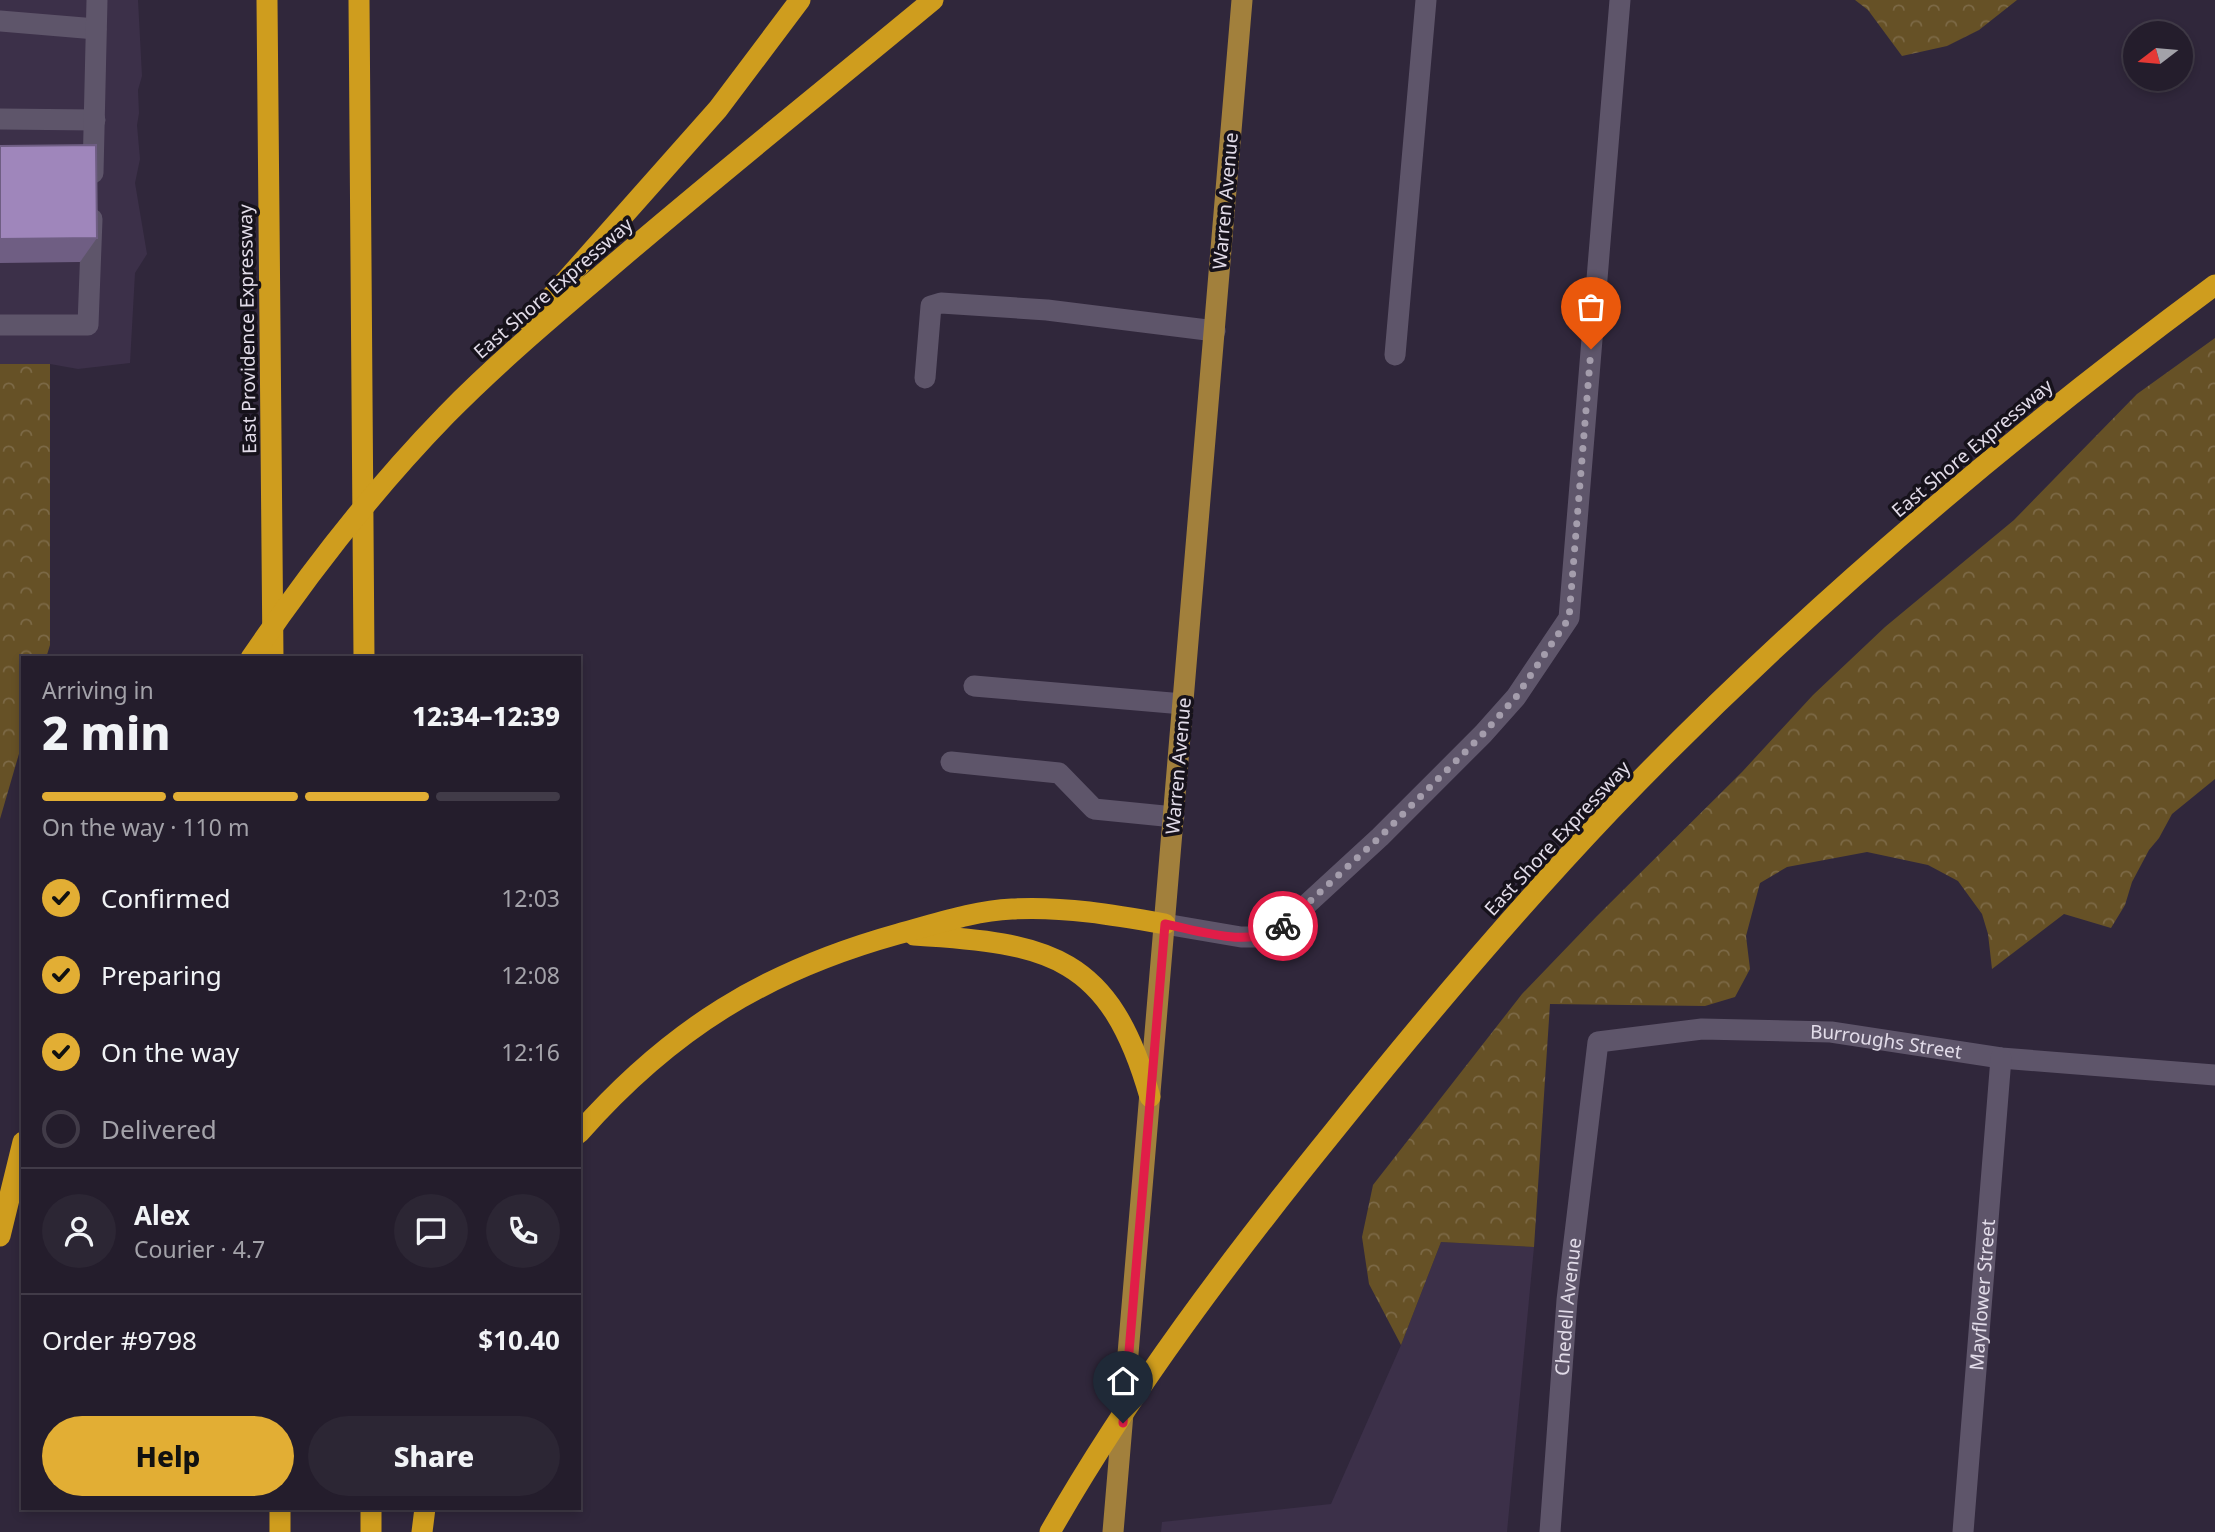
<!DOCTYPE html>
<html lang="en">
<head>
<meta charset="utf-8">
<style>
  :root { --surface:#241d2c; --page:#2c2634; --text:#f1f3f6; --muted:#a3a2a9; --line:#413b48; --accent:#e2ae34 }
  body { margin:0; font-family:"Noto Sans",sans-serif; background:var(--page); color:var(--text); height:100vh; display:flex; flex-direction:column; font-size:26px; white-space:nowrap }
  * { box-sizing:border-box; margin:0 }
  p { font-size:23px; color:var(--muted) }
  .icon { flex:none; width:38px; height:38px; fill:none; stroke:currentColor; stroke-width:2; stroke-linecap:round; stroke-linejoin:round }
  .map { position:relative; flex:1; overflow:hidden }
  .details { position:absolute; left:21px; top:656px; width:560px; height:854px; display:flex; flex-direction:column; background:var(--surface); border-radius:0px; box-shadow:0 4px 10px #0003,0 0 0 2px var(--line) }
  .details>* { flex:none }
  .needle { width:46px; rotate:254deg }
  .controls { position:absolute; left:2123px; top:21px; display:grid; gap:14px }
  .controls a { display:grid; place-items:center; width:70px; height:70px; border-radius:50%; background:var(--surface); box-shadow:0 4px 10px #0003,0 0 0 2px var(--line); font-size:35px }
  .pin { position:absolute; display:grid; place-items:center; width:60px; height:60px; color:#fff; margin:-72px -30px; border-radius:50% 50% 50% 0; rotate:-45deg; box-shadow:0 0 7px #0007 }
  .pin .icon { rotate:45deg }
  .courier { position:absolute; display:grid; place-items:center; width:70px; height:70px; margin:-35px; border:5px solid #e11d48; border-radius:50%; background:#fff; color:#222; box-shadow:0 2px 9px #0007 }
  .summary em { font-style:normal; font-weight:800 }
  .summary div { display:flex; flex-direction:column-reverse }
  .summary { display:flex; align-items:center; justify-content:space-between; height:119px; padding:0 21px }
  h1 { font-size:46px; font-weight:800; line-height:52px }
  .bar { display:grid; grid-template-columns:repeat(4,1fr); gap:10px 7px; align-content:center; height:84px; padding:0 21px }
  .bar i { height:9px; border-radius:5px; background:var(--line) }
  .bar .active { background:var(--accent) }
  .bar p { grid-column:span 4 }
  .line { display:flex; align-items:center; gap:18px; padding:0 21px; border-top:2px solid var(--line) }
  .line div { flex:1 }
  .round { display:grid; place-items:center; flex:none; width:74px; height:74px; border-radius:37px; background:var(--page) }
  ol { padding:0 21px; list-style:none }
  li { display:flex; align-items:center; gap:21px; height:77px }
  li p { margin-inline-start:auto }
  li .icon { padding:7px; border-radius:50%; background:var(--accent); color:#111; stroke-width:4 }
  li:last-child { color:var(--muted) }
  li i { width:38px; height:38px; border:4px solid var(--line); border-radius:50% }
  .action { display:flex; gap:14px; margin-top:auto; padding:14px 21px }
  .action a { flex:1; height:80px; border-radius:42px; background:var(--accent); color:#111; font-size:28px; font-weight:800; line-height:80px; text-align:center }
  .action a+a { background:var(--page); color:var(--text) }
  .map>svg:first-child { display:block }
  .built { fill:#3c3049 }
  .forest { fill:url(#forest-crowns) }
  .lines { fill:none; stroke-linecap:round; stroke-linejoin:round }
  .minor { stroke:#5e556a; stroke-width:21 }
  .major { stroke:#a2803c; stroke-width:21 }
  .highway { stroke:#cf9d1e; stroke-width:21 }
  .shaded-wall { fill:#6f5e83 }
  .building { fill:#9f86bb; stroke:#6f5e83; stroke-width:2 }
  .done { stroke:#a49dac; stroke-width:7; stroke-dasharray:0 12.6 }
  .route { stroke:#e11d48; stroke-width:9 }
  .labels { text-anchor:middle; stroke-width:7; stroke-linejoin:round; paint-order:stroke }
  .street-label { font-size:19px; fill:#e2dce9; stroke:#16121b }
</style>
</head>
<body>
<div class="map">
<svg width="2215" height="1532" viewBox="0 0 2215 1532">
  <defs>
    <pattern id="forest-crowns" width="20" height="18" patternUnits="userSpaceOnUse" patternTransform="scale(1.75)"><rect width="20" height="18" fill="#665126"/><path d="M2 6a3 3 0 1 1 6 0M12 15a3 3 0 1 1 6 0" fill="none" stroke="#7c6946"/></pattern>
  </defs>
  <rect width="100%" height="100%" fill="#30273b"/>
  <!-- built -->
  <g class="built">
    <polygon points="0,0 138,0 142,76 138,90 139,113 137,125 140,159 135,183 147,254 135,273 130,363 78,369 50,364 0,364"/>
    <polygon points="1441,1242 1534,1247 1507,1532 1161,1532 1162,1522 1331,1504 1401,1345"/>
  </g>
  <!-- forest -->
  <g class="forest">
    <polygon points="1855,0 2017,0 1979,30 1947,46 1902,56 1868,10"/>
    <polygon points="2215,338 2215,779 2172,814 2159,838 2149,850 2132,882 2125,905 2111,928 2064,914 1992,969 1988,934 1982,914 1958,881 1928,865 1867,852 1787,867 1760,883 1746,936 1750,969 1735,997 1705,1006 1550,1004 1534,1247 1441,1242 1401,1345 1369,1284 1362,1237 1373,1185 1522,994 1597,916 1742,772 1813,695 1885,627 2014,520 2137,394"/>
    <polygon points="0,364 50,364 50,645 46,658 23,658 23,740 0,819"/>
  </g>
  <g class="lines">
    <!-- minor -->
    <g class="minor">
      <polyline points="0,21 96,29"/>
      <polyline points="0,119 95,120"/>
      <polyline points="93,173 97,0"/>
      <polyline points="0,325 88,325 92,219"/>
      <polyline points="1395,355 1426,0"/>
      <polyline points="925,378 931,306 941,303 1047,310 1215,331"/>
      <polyline points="974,686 1183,704"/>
      <polyline points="951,762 1059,773 1094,809 1174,817"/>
      <polyline points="1165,924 1241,937 1255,937 1280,929 1380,837 1483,734 1516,697 1569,618 1620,0"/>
      <path id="s1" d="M1550,1532L1567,1300L1598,1042L1702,1029L1831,1032L2001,1058L2215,1075"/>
      <path id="s2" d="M1963,1532L2001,1058"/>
    </g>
    <!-- major -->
    <polyline class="major" points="1113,1532 1242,0"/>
    <!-- highway -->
    <g class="highway">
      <polyline points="267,0 273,658"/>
      <polyline points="359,0 364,658"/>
      <polyline points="529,322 718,109 800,0"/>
      <path d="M251,658C310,571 373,490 446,415C494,366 547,321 599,277C709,182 822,92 933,0"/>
      <path d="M914,935C1050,943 1110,956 1150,1097"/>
      <path d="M579,1133C671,1029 765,971 898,934C936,924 972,911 1012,909C1063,906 1115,915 1165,924"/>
      <polyline points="0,1236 23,1142"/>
      <polyline points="280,1508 280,1532"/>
      <polyline points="371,1508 371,1532"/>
      <polyline points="422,1532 425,1508"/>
      <path d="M1050,1532C1131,1390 1231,1258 1334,1131C1422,1021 1513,913 1610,811C1795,618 2000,444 2215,285"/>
    </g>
  </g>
  <!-- shaded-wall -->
  <polygon class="shaded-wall" points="97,238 80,262 0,263 0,239"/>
  <!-- building -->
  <polygon class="building" points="96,145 97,238 0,239 0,146"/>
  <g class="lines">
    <!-- done -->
    <polyline class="done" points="1283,926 1380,837 1483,734 1516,697 1569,618 1591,349"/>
    <!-- route -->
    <path class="route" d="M1123,1423L1165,924C1200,931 1250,949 1283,926"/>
  </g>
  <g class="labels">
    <!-- street labels -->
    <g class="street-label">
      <text transform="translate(1225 201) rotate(-85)" y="7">Warren Avenue</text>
      <text transform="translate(553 288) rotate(-41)" y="7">East Shore Expressway</text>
      <text transform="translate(247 329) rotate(-91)" y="7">East Providence Expressway</text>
      <text transform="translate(1972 448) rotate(-40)" y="7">East Shore Expressway</text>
      <text transform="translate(1178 766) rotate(-85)" y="7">Warren Avenue</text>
      <text transform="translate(1557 838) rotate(-47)" y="7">East Shore Expressway</text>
      <text dy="7" stroke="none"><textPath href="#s1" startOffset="782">Burroughs Street</textPath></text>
      <text dy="7" stroke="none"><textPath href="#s2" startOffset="238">Mayflower Street</textPath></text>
      <text dy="7" stroke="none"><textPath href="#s1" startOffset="226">Chedell Avenue</textPath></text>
    </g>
  </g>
</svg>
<div class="controls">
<a><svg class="needle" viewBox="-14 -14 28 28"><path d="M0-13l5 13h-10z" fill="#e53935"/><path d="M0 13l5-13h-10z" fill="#a3a2a9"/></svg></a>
</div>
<div class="pin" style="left:1591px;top:349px;background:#ea580c"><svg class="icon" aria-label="bag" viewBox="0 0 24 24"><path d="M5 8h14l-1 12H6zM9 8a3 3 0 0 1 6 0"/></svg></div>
<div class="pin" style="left:1123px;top:1423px;background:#1f2937"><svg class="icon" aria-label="home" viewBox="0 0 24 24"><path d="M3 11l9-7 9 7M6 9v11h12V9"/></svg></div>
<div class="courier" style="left:1283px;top:926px"><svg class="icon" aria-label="bike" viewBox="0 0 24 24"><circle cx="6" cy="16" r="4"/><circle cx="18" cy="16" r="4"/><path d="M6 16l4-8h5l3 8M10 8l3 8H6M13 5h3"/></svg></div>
<section class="details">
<div class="summary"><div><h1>2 min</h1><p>Arriving in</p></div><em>12:34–12:39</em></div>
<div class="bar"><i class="active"></i><i class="active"></i><i class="active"></i><i></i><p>On the way · 110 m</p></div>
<ol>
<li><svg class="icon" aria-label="check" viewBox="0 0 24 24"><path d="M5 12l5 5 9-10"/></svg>Confirmed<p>12:03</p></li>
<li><svg class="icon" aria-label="check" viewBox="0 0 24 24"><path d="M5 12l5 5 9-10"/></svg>Preparing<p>12:08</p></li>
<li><svg class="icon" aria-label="check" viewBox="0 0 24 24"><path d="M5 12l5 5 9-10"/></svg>On the way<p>12:16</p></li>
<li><i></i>Delivered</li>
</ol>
<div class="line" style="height:126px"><a class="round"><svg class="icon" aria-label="person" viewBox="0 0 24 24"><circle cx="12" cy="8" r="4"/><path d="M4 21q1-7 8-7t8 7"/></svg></a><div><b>Alex</b><p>Courier · 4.7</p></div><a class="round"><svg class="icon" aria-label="chat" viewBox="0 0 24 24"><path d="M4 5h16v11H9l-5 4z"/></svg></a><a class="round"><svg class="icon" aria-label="phone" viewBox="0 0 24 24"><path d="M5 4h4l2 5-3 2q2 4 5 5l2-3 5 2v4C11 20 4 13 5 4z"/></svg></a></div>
<div class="line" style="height:91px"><div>Order #9798</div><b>$10.40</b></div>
<div class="action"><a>Help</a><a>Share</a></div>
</section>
</div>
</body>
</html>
